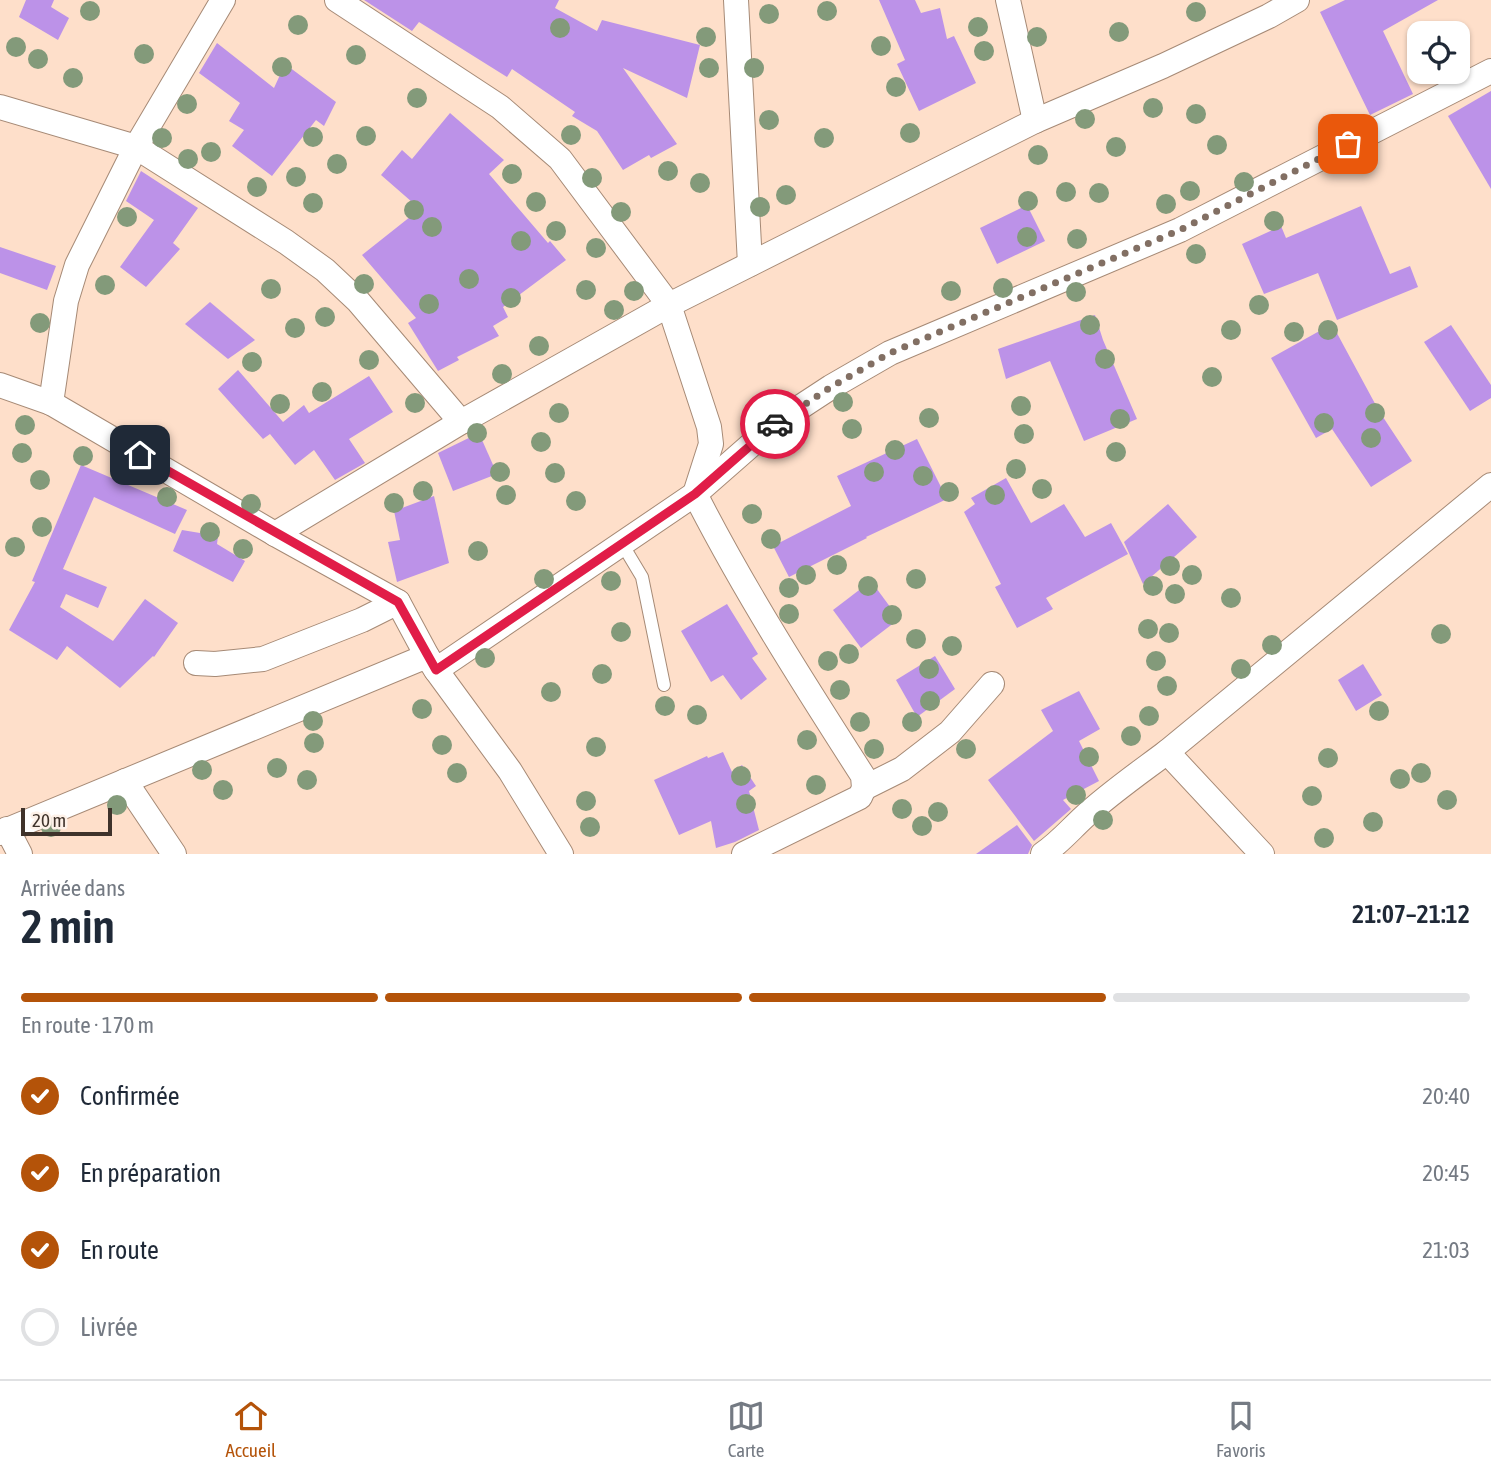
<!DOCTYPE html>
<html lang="fr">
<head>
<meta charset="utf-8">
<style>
  :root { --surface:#fff; --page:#f2f2f3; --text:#1f2937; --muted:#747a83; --line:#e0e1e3; --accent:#b45309 }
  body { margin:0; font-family:"Asap Condensed",sans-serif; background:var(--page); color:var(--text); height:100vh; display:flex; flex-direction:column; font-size:26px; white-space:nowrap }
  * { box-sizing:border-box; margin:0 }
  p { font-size:23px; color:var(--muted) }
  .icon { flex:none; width:38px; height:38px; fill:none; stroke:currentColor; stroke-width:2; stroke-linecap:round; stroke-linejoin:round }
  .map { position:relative; height:854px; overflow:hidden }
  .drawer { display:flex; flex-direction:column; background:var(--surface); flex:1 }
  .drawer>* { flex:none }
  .fabs { position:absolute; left:1407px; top:21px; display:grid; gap:14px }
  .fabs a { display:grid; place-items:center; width:63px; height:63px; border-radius:14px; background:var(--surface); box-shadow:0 2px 5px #0004; font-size:35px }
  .scale { position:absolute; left:21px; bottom:18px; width:91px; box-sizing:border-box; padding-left:7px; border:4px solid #3f332b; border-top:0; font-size:19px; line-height:24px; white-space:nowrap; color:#3f332b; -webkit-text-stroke:5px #fdf1e8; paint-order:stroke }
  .pin { position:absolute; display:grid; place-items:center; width:60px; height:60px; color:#fff; margin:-30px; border-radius:14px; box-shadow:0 4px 10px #0006 }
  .courier { position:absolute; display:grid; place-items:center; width:70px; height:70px; margin:-35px; border:5px solid #e11d48; border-radius:50%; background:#fff; color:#222; box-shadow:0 2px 9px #0007 }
  .headline em { font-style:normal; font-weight:600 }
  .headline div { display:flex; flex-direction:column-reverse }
  .headline { display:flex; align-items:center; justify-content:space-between; height:119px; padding:0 21px }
  h1 { font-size:46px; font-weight:600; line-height:52px }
  .bar { display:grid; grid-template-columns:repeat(4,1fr); gap:10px 7px; align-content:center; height:84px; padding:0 21px }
  .bar i { height:9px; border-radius:5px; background:var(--line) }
  .bar .selected { background:var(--accent) }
  .bar p { grid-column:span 4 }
  ol { padding:0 21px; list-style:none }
  li { display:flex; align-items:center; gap:21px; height:77px }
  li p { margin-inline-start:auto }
  li .icon { padding:7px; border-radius:50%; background:var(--accent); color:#fff; stroke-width:4 }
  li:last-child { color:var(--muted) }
  li i { width:38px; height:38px; border:4px solid var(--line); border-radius:50% }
  .menu { display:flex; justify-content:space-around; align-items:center; height:98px; border-top:2px solid var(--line); background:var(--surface); font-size:19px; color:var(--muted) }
  .menu a { display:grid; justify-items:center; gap:4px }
  .menu .selected { color:var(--accent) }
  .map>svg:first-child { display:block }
  .building { fill:#bc92e8 }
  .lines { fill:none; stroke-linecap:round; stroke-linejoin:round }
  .lane-casing { stroke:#a68a76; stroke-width:14 }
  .street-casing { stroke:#a68a76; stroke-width:26 }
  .lane { stroke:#fff; stroke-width:12 }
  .street { stroke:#fff; stroke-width:24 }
  .tree { fill:#839a7a }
  .done { stroke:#826f63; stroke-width:7; stroke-dasharray:0 12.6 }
  .route { stroke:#e11d48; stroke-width:9 }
</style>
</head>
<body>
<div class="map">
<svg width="1491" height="854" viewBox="0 0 1491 854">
  <rect width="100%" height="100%" fill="#fedfca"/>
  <!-- building -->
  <g class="building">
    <polygon points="26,0 54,0 51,7 69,18 58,40 19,17"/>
    <polygon points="364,0 559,0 555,8 597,31 602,20 700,45 687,98 623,68 677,144 651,158 649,155 623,170 597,131 572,116 575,112 512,69 507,77 419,22 412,31"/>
    <polygon points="879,0 915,0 921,13 940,8 947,39 954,36 976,83 919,111 897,64 905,60"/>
    <polygon points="1345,0 1438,0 1383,31 1413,94 1370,115 1320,12"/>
    <polygon points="217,43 274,88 285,64 336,102 324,126 316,120 272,176 232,146 244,130 229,121 240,103 199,73"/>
    <polygon points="1491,91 1491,189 1448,116"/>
    <polygon points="450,113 504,160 489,174 548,243 550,241 566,260 503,307 508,317 493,326 499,336 457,357 459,360 438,371 408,323 416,318 362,255 420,209 381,175 402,150 412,159"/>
    <polygon points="141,171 198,208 173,243 180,249 146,287 120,267 154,220 126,201"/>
    <polygon points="1027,205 1045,241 997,264 980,228"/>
    <polygon points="1361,206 1390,274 1410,266 1418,287 1337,320 1318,273 1264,294 1242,244 1281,226 1286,238"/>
    <polygon points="0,247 56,266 47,290 0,273"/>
    <polygon points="210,302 255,340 228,359 185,324"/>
    <polygon points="1095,315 1103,340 1137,419 1084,441 1050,361 1006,379 998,349"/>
    <polygon points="1332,324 1379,411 1412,461 1371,487 1332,429 1316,438 1271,358"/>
    <polygon points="1451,325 1491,385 1491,398 1470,411 1424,342"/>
    <polygon points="238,370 283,422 304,405 309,413 369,376 393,412 349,439 365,463 335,480 314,450 295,465 270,434 263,439 218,389"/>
    <polygon points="479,433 497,474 453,491 438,453"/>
    <polygon points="917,439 947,499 866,537 867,538 789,577 773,546 851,506 837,476"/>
    <polygon points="81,465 187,510 175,534 94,497 63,569 107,587 98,608 66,594 60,607 113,641 145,599 178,623 154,657 153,656 120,688 67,646 57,660 9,630 35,582 32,581"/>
    <polygon points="1006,478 1031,523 1064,504 1085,537 1111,523 1128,554 1046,598 1053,609 1017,628 995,587 1001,584 964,512 975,504 971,498"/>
    <polygon points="434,496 449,563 397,582 388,542 400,540 394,511"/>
    <polygon points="1168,504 1197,537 1143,584 1124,542"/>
    <polygon points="182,530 218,536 217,544 245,561 233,582 173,551"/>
    <polygon points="871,581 899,619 861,648 833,610"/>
    <polygon points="727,604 758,654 752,658 767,679 741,700 723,675 711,682 681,631"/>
    <polygon points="935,656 955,689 917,717 896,680"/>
    <polygon points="1363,664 1382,695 1356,711 1338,680"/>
    <polygon points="1079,691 1100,729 1079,741 1099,781 1063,800 1071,809 1034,841 988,780 1053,731 1041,710"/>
    <polygon points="723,752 732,772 742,765 756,786 749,791 759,830 735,842 716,848 711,821 679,835 654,780 707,756 708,758"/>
    <polygon points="1017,825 1032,845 1028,854 976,854"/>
  </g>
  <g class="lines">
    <!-- lane casing -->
    <g class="lane-casing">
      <polyline id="lane" points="621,542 642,577 664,685"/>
    </g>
    <!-- street casing -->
    <g class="street-casing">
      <g id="street">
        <path d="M337,0L500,107L560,159L669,305L709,427L711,444L695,494C745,592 804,684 863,776L864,788L860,797L744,854"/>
        <polyline points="736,0 750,264"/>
        <polyline points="1008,0 1035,121"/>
        <polyline points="0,107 136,147 286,242 325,270 358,301 461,422"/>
        <polyline points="0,385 51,403 275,534 398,602 427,656"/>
        <polyline points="51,403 66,301 77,265 136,147 223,0"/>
        <polyline points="275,534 461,422 669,305 1035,121 1163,66 1269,16 1297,0"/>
        <polyline points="196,663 215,664 263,659 362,620 398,602"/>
        <polyline points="436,670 510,771 561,854"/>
        <polyline points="1167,752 1262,854"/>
        <polyline points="125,781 174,854"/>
        <polyline points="864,788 902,769 950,732 992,684"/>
        <polyline points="7,829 20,854"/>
        <polyline points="0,833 427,656 436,670 695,494 776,423 831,387 890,353 1180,230 1491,71"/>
        <path d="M1043,854C1059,843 1070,830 1084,817C1110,793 1139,773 1167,752L1491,485"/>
      </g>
    </g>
    <!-- lane -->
    <use href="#lane" class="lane"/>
    <!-- street -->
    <use href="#street" class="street"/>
  </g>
  <!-- trees -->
  <g class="tree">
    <circle cx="90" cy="11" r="10"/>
    <circle cx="827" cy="11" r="10"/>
    <circle cx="1196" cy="12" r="10"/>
    <circle cx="769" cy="14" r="10"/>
    <circle cx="298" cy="25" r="10"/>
    <circle cx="978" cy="27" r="10"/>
    <circle cx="560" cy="28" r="10"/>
    <circle cx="1119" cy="32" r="10"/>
    <circle cx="706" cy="37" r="10"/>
    <circle cx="1037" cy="37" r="10"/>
    <circle cx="881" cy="46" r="10"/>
    <circle cx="16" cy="47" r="10"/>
    <circle cx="984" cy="51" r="10"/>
    <circle cx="144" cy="54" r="10"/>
    <circle cx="356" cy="55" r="10"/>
    <circle cx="38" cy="59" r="10"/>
    <circle cx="282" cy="67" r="10"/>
    <circle cx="709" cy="68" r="10"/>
    <circle cx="754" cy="68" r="10"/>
    <circle cx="73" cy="78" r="10"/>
    <circle cx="896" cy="87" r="10"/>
    <circle cx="417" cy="98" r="10"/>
    <circle cx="187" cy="104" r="10"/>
    <circle cx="1153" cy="108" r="10"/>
    <circle cx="1196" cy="114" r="10"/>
    <circle cx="1085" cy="119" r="10"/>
    <circle cx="769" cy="120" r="10"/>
    <circle cx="910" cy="133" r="10"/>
    <circle cx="571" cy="135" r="10"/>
    <circle cx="366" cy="136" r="10"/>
    <circle cx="313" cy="137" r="10"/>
    <circle cx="162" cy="138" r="10"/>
    <circle cx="824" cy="138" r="10"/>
    <circle cx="1217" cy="145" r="10"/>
    <circle cx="1116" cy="147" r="10"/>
    <circle cx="211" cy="152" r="10"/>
    <circle cx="1038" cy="155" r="10"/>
    <circle cx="188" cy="159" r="10"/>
    <circle cx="337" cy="164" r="10"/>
    <circle cx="668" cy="171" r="10"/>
    <circle cx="512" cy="174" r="10"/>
    <circle cx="296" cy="177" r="10"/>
    <circle cx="592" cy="178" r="10"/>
    <circle cx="1244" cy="182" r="10"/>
    <circle cx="700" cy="183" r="10"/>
    <circle cx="257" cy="187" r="10"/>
    <circle cx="1190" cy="191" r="10"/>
    <circle cx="1066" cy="192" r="10"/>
    <circle cx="1099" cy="193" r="10"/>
    <circle cx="786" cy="195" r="10"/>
    <circle cx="1028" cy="201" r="10"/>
    <circle cx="536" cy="202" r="10"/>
    <circle cx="313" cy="203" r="10"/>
    <circle cx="1166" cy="204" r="10"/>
    <circle cx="760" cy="207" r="10"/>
    <circle cx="414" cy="210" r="10"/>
    <circle cx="621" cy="212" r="10"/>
    <circle cx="127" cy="217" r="10"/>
    <circle cx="1274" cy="221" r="10"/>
    <circle cx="432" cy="227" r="10"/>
    <circle cx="556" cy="231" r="10"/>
    <circle cx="1027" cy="237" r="10"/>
    <circle cx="1077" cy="239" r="10"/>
    <circle cx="521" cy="241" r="10"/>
    <circle cx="596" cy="248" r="10"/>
    <circle cx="1196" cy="254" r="10"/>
    <circle cx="469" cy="279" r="10"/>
    <circle cx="364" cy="284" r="10"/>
    <circle cx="105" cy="285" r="10"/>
    <circle cx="1003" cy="288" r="10"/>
    <circle cx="271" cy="289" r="10"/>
    <circle cx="586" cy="290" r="10"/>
    <circle cx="634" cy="291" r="10"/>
    <circle cx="951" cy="291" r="10"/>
    <circle cx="1076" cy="292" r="10"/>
    <circle cx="511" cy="298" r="10"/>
    <circle cx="429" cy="304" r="10"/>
    <circle cx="1259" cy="305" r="10"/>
    <circle cx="614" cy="310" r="10"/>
    <circle cx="325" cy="317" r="10"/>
    <circle cx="40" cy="323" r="10"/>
    <circle cx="1090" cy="325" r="10"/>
    <circle cx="295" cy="328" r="10"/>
    <circle cx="1231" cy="330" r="10"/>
    <circle cx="1328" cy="330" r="10"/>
    <circle cx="1294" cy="332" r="10"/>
    <circle cx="539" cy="346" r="10"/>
    <circle cx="1105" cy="359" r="10"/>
    <circle cx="369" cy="360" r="10"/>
    <circle cx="252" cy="362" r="10"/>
    <circle cx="502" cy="374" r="10"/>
    <circle cx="1212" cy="377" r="10"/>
    <circle cx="322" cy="392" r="10"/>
    <circle cx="843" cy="402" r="10"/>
    <circle cx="415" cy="403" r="10"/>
    <circle cx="280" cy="404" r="10"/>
    <circle cx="1021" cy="406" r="10"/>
    <circle cx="559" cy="413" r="10"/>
    <circle cx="1375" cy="413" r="10"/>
    <circle cx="929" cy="418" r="10"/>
    <circle cx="1120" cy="419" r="10"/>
    <circle cx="1324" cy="423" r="10"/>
    <circle cx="25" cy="425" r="10"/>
    <circle cx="852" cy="429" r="10"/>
    <circle cx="477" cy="433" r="10"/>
    <circle cx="1024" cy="434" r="10"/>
    <circle cx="1371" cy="438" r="10"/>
    <circle cx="541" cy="442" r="10"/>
    <circle cx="895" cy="450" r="10"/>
    <circle cx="1116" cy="452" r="10"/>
    <circle cx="22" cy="453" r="10"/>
    <circle cx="83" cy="456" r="10"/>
    <circle cx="1016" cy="469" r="10"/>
    <circle cx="500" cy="472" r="10"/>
    <circle cx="874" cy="472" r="10"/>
    <circle cx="555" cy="473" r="10"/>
    <circle cx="923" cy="476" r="10"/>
    <circle cx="40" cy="480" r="10"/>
    <circle cx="1042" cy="489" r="10"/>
    <circle cx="423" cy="491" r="10"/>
    <circle cx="949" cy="492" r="10"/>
    <circle cx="506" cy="495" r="10"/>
    <circle cx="995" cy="495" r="10"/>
    <circle cx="167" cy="497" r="10"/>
    <circle cx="576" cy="501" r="10"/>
    <circle cx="394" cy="503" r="10"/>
    <circle cx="251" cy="504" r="10"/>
    <circle cx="752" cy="514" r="10"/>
    <circle cx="42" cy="527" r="10"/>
    <circle cx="210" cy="532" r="10"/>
    <circle cx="771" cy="539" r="10"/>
    <circle cx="15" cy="547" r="10"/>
    <circle cx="243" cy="549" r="10"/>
    <circle cx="478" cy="551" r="10"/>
    <circle cx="837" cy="565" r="10"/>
    <circle cx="1170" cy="566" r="10"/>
    <circle cx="806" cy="575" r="10"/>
    <circle cx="1192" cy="575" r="10"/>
    <circle cx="544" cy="579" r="10"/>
    <circle cx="916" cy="579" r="10"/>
    <circle cx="611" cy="581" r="10"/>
    <circle cx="868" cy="586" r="10"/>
    <circle cx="1153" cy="586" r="10"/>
    <circle cx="789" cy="588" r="10"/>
    <circle cx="1175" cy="594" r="10"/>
    <circle cx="1231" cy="598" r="10"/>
    <circle cx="789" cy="614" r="10"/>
    <circle cx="892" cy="615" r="10"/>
    <circle cx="1148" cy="629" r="10"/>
    <circle cx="621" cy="632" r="10"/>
    <circle cx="1169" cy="633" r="10"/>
    <circle cx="1441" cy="634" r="10"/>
    <circle cx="916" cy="639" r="10"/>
    <circle cx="1272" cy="645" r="10"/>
    <circle cx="952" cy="646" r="10"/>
    <circle cx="849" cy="654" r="10"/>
    <circle cx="485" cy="658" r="10"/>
    <circle cx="828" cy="661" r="10"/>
    <circle cx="1156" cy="661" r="10"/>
    <circle cx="929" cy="669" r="10"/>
    <circle cx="1241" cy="669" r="10"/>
    <circle cx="602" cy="674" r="10"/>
    <circle cx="1167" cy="686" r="10"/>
    <circle cx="840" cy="690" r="10"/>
    <circle cx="551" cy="692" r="10"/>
    <circle cx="930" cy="701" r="10"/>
    <circle cx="665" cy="706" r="10"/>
    <circle cx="422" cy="709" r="10"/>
    <circle cx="1379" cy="711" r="10"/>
    <circle cx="697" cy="715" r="10"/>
    <circle cx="1149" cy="716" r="10"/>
    <circle cx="313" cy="721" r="10"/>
    <circle cx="860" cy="722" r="10"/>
    <circle cx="912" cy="722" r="10"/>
    <circle cx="1131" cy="736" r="10"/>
    <circle cx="807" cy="740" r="10"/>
    <circle cx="314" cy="743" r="10"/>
    <circle cx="442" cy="745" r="10"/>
    <circle cx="596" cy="747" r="10"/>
    <circle cx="874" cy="749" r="10"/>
    <circle cx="966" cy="749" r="10"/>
    <circle cx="1089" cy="757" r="10"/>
    <circle cx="1328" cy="758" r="10"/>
    <circle cx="277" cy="768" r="10"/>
    <circle cx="202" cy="770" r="10"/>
    <circle cx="457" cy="773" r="10"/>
    <circle cx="1421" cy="773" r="10"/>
    <circle cx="741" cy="776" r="10"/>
    <circle cx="1400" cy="779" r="10"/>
    <circle cx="307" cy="780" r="10"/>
    <circle cx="816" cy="785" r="10"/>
    <circle cx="223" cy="790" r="10"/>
    <circle cx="1076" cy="795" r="10"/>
    <circle cx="1312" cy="796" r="10"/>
    <circle cx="1447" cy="800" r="10"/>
    <circle cx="586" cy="801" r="10"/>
    <circle cx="746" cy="804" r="10"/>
    <circle cx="117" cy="805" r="10"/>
    <circle cx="902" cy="809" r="10"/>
    <circle cx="938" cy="812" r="10"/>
    <circle cx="1103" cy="820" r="10"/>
    <circle cx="1373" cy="822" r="10"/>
    <circle cx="922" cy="826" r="10"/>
    <circle cx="51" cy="827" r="10"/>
    <circle cx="590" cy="827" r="10"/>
    <circle cx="1324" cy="838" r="10"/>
  </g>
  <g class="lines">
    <!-- done -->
    <polyline class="done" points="775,424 831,387 890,353 1180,230 1348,144"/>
    <!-- route -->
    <polyline class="route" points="140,455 398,602 436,670 695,494 775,424"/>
  </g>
</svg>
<div class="fabs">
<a><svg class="icon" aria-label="locate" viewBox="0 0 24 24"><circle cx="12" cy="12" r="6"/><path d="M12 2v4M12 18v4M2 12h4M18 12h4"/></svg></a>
</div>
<div class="scale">20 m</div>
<div class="pin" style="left:1348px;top:144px;background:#ea580c"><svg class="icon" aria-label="bag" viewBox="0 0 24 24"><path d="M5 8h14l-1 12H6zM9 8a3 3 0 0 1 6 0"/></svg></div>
<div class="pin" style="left:140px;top:455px;background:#1f2937"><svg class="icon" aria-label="home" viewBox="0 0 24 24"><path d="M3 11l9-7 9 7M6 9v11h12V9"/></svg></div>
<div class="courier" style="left:775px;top:424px"><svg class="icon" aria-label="car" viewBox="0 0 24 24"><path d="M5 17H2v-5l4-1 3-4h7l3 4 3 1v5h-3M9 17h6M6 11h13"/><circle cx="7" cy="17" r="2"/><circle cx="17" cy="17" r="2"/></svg></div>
</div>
<section class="drawer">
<div class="headline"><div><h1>2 min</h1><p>Arrivée dans</p></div><em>21:07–21:12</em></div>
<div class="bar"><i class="selected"></i><i class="selected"></i><i class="selected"></i><i></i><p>En route · 170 m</p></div>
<ol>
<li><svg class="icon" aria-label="check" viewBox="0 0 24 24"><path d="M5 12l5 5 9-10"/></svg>Confirmée<p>20:40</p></li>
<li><svg class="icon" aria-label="check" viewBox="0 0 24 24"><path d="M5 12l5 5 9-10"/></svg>En préparation<p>20:45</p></li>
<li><svg class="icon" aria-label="check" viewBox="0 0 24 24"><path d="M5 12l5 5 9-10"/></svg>En route<p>21:03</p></li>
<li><i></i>Livrée</li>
</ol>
</section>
<nav class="menu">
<a class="selected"><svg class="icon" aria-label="home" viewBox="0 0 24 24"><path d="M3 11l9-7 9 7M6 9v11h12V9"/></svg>Accueil</a>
<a><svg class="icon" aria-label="map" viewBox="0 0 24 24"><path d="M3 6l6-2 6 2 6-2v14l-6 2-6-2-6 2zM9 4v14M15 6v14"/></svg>Carte</a>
<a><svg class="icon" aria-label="saved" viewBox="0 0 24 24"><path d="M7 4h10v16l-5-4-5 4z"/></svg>Favoris</a>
</nav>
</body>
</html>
